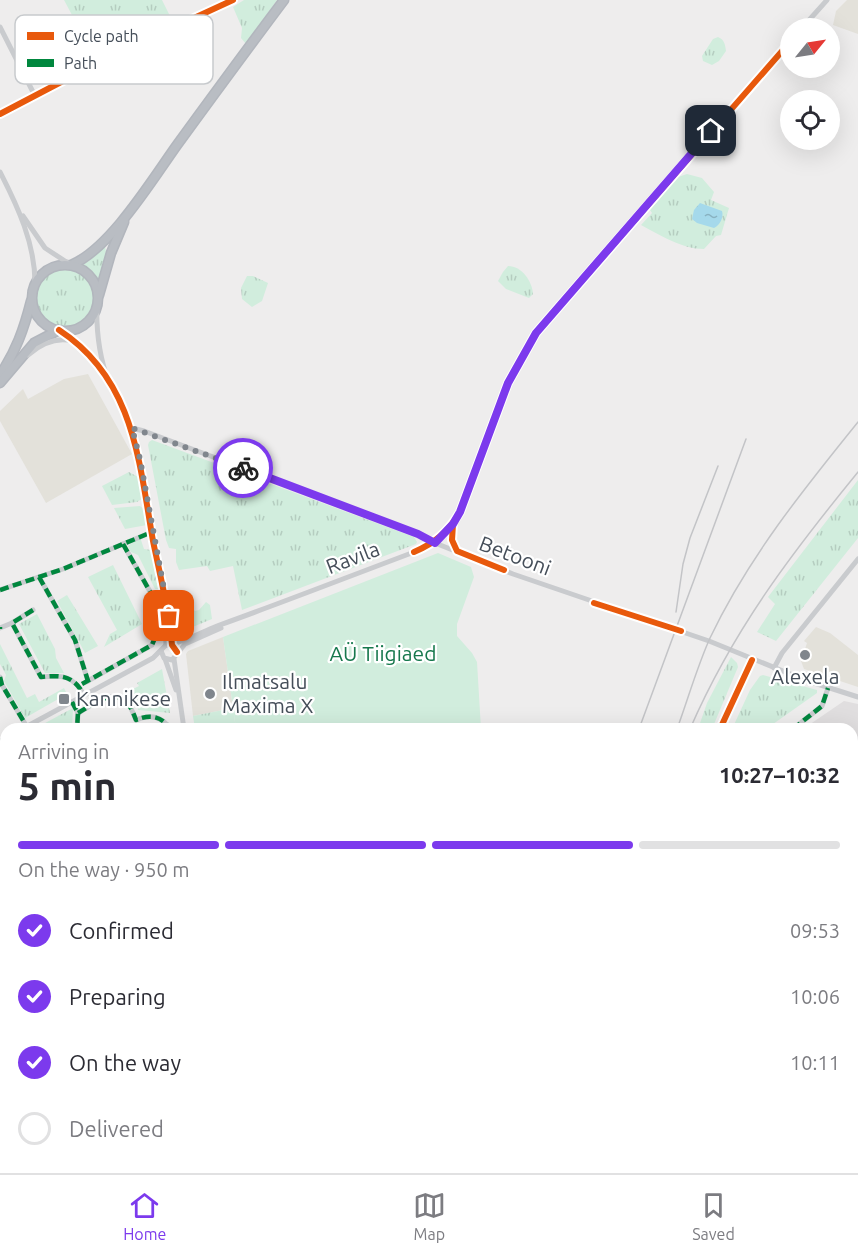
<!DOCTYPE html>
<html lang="en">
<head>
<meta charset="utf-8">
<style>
  :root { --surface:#fff; --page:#f2f2f3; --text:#2b2b33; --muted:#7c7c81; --line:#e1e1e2; --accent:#7c3aed }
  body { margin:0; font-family:Ubuntu,sans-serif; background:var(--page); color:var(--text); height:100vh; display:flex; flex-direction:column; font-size:22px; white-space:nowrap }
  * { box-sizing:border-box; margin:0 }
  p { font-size:20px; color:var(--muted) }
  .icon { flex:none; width:33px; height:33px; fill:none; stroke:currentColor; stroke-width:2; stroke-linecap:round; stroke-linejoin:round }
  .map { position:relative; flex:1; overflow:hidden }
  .drawer { position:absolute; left:0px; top:723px; width:858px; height:450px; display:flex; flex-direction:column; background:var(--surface); border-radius:18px 18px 0 0; box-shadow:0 6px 24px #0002 }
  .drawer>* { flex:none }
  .needle { width:39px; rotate:60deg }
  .controls { position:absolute; left:780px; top:18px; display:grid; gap:12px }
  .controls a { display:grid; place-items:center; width:60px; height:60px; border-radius:50%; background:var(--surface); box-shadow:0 6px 24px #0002; font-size:30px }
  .pin { position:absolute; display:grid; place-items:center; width:51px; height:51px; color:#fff; margin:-26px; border-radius:12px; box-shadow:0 3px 9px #0006 }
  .courier { position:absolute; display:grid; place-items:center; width:60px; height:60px; margin:-30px; border:4px solid #7c3aed; border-radius:50%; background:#fff; color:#222; box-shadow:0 2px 8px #0007 }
  .headline em { font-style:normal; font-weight:700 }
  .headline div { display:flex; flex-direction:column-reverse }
  .headline { display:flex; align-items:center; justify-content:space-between; height:102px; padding:0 18px }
  h1 { font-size:39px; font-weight:700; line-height:45px }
  .bar { display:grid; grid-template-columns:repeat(4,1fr); gap:9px 6px; align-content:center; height:72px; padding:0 18px }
  .bar i { height:8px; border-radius:4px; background:var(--line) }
  .bar .on { background:var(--accent) }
  .bar p { grid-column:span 4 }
  ol { padding:0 18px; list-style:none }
  li { display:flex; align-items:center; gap:18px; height:66px }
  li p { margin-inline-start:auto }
  li .icon { padding:6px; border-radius:50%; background:var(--accent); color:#fff; stroke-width:4 }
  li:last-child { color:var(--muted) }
  li i { width:33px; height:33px; border:3px solid var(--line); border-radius:50% }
  .tab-bar { display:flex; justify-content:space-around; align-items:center; height:84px; border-top:2px solid var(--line); background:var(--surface); font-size:16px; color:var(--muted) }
  .tab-bar a { display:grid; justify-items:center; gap:3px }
  .tab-bar .on { color:var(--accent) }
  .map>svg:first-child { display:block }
  .commercial { fill:#e3e1da }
  .education { fill:#e0dedf }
  .grass { fill:url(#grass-tufts) }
  .garden { fill:#d1eddd }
  .water { fill:url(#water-ripples) }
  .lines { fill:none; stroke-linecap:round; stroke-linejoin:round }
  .highway-casing { stroke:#b2b6bd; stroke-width:11 }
  .minor { stroke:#c9cbce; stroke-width:5 }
  .highway { stroke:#b9bdc3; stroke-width:8 }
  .rail { stroke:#c3c4c7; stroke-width:1.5 }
  .quiet { stroke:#00873e; stroke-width:4.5; stroke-dasharray:9 4.5; stroke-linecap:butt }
  .cycleway-casing { stroke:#fff; stroke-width:10 }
  .cycleway { stroke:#e8590c; stroke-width:6 }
  .done { stroke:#80868d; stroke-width:6; stroke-dasharray:0 10.8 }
  .route { stroke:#7c3aed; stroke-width:8 }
  .poi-dot { fill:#80868d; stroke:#fff; stroke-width:2 }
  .labels { text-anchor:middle; stroke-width:4.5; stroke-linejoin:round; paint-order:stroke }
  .street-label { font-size:21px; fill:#454e59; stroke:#fff }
  .park-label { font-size:21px; fill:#17784d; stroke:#fff }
  .poi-label { font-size:21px; fill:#454e59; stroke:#fff; text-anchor:start }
  .key { fill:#fff; stroke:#c7cacd; stroke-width:1.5 }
  .key-label { font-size:16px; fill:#454e59 }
</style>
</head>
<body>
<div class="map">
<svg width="858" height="1173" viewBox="0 0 858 1173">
  <defs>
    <pattern id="grass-tufts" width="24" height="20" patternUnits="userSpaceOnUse" patternTransform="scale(1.5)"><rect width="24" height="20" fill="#d1eddd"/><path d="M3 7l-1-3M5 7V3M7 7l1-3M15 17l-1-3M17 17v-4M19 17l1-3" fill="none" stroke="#b5cdc0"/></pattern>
    <pattern id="water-ripples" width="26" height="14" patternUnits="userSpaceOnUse" patternTransform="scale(1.5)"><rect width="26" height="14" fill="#a5d9eb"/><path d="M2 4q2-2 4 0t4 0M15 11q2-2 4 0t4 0" fill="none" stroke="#88b2c1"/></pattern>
  </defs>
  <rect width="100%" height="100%" fill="#eeeded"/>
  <!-- commercial -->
  <g class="commercial">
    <polygon points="847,0 858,0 858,34 833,25 836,11"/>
    <polygon points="88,374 132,454 46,503 0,421 0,411 23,389 28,399 64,379"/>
    <polygon points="816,627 830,633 858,655 858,687 804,669 801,661 807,643 804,641"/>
    <polygon points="223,637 233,708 193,716 186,654 188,651"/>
  </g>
  <!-- education -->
  <g class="education">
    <polygon points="844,701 858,704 858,768 852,773 852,729 803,729"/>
    <polygon points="6,774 6,933 0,931 0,777"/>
    <polygon points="858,788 858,937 852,936 852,792"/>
  </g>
  <!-- grass -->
  <g class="grass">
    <polygon points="64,0 162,0 171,18 167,24 88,60 72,15"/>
    <polygon points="244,0 277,0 246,44 241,38 242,28 233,7"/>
    <path d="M718,37C725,40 725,45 726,51L719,61L712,65L703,61L702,56L713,39Z"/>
    <path d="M687,174L702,178L714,192L711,200L729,208L721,235L716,236L704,249C682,249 660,235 641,225L652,213L650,210L678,177Z"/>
    <polygon points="105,246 106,252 98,284 90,273 81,266 89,261"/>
    <path d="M508,266C522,266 532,281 533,294L529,298L506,289L498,281L503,272Z"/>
    <circle cx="65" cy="298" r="29"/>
    <polygon points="247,276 253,276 268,283 262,301 252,307 242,299 241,288"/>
    <polygon points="152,440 414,537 417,542 416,544 242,610 233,566 210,571 207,566 179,570 176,562 176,549 169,548 166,540 148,445 149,442"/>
    <polygon points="129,472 138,477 143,498 137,502 112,505 102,486"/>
    <polygon points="858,480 858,538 776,641 757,632 775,604 768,597"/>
    <polygon points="140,506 145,510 147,525 125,529 114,508"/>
    <polygon points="140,537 144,549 151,550 158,589 155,589 138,555 131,552 128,546"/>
    <polygon points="113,565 142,624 104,647 110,634 117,630 88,577"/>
    <polygon points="67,595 98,646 85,653 57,601"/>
    <polygon points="206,602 210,605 212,619 183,631 180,630 176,607 189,605 195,611 199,610"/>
    <polygon points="37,614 55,649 56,658 64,673 45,673 19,624"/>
    <polygon points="0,644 27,698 35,694 39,702 64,688 67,694 25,718 4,681 6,675 0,664"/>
    <polygon points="731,657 737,663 738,667 712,729 698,729 707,703"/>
    <polygon points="162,669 170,713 138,710 133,689 139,686 137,683"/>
    <polygon points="763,675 817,690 817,693 766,729 732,729 750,690 760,676"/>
    <polygon points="73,708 72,729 66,729 65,727 61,729 34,729"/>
    <polygon points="233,708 236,729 195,729 193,716"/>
  </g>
  <!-- garden -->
  <polygon class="garden" points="438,553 471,567 474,577 457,624 457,636 472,653 477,662 481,729 236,729 223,637"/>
  <!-- water -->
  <path class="water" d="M700,203L722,211C724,217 720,225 714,228L697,223L692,219L694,210Z"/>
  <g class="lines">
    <!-- highway casing -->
    <g class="highway-casing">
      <g id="highway">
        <path d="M71,265C110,249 152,180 177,145C212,97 248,48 284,0"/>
        <circle cx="65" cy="298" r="33"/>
        <polyline points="99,295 111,253 124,222"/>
        <path d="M0,375C16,351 24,329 31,301"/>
        <polyline points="0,383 34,343 59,330"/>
      </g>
    </g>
    <!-- minor -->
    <g class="minor">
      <polyline points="0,27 35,96"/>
      <polyline points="802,28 827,0"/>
      <polyline points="0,114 105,59 233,0"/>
      <path d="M0,172C18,207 35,244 35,283"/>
      <polyline points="23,216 45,248 71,265"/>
      <path d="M97,301C96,327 98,350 106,374"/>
      <path d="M59,330C134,379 139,461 153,541C160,575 169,610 172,645L177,652"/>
      <path d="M28,355C41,344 56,337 72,341"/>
      <polyline points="132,428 144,431 418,534 435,543 513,574 709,641 805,680 858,697"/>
      <polyline points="453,524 452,540 457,551"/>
      <polyline points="123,544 152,595 156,599 164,600"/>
      <polyline points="39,577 75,640 88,681"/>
      <polyline points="0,590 63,569 152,532"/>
      <path d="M33,610L12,623L41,677C62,675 73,675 84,695"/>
      <polyline points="165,620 166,645"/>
      <polyline points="0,628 12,623"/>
      <path d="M166,645C183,643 201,632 217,626C284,602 350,576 417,551L435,543L453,524L460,512L508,383L536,333L790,42"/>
      <polyline points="161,651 164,658 172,660 185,644 221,628"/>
      <polyline points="165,659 176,690"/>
      <polyline points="174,659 184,729"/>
      <polyline points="774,668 782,653 858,559"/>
      <polyline points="0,677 2,685 27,727"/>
      <polyline points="86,682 152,645 156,635 155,625 165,622"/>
      <polyline points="72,702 78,713 77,729"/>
      <path d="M78,713C91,706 113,687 127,702C131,707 134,715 136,720C150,714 162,716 170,729"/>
      <polyline points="22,729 153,658 166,645"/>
      <polyline points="720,729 752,660"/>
      <polyline points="793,729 822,706 828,688"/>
      <polyline points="0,741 6,738"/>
      <polyline points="852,792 858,788"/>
      <polyline points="0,937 6,939"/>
      <polyline points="852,937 858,937"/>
      <polyline points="0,986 6,988"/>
      <polyline points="0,1024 6,1005"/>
      <polyline points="852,1024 858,1025"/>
      <polyline points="852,1085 858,1043"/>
      <polyline points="0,1149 6,1151"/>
      <polyline points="242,1167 242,1173"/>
      <polyline points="804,1167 808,1173"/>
      <polyline points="606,1171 620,1173"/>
      <polyline points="197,1173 208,1169"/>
      <polyline points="309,1173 317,1167"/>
      <polyline points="568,1173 570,1167"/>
      <polyline points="669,1173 670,1167"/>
      <polyline points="840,1173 840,1167"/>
    </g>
    <!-- highway -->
    <use href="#highway" class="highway"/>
    <!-- rail -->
    <g class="rail">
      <polyline points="676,612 683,564 690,538 718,466"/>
      <polyline points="639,729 746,439"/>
      <path d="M677,729C688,699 697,667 710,638C748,558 803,490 858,422"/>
      <path d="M690,729C733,630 791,554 858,472"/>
      <polyline points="485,1173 487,1167"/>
      <polyline points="503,1173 504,1167"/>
      <polyline points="519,1173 521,1167"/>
    </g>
    <!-- quiet -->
    <g class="quiet">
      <polyline points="123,544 152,595 156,599 164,600"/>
      <polyline points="39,577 75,640 88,681"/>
      <polyline points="0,590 63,569 152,532"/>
      <path d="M33,610L12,623L41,677C62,675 73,675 84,695"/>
      <polyline points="0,627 0,629"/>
      <polyline points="0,677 2,685 27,727"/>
      <polyline points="82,684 152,645 156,635 155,625 165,622"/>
      <polyline points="72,702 78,713 77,729"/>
      <path d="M78,713C91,706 113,687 127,702C131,707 134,715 136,720C150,714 162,716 170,729"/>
      <polyline points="793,729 822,706 828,688"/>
      <polyline points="852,792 858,788"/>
      <polyline points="0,1149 6,1151"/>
    </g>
    <!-- cycleway casing -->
    <g class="cycleway-casing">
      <g id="cycleway">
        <polyline points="0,114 105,59 233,0"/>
        <path d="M59,330C134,379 139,461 153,541C160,575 169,610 172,645L177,652"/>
        <polyline points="453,524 452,540 457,551 504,570"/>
        <path d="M414,552C435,543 448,532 460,512L508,383L536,333L790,42"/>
        <polyline points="594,603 681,631"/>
        <polyline points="720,729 752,660"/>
      </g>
    </g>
    <!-- cycleway -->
    <use href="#cycleway" class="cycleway"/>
  </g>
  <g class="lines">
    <!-- done -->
    <polyline class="done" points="169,616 140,459 132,428 243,468"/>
    <!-- route -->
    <polyline class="route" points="243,468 418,534 435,543 453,524 460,512 508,383 536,333 711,131"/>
  </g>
  <!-- markers -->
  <g class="poi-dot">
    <circle cx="805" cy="655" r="6"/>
    <circle cx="210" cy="694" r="6"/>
    <rect x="58" y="693" width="12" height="12" rx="3"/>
  </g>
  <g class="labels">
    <!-- street labels -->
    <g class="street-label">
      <text transform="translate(515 556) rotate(21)" y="7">Betooni</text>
      <text transform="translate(353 558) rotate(-21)" y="7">Ravila</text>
    </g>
    <!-- park labels -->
    <g class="park-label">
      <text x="383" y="661">AÜ Tiigiaed</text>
    </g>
    <!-- poi labels -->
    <g class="poi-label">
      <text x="805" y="684" text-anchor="middle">Alexela</text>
      <text x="222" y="689">Ilmatsalu<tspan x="222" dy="24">Maxima X</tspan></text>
      <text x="76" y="706">Kannikese</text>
    </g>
  </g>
  <!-- legend -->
  <rect x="15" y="15" width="198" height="69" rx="9" class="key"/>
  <rect x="27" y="32" width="27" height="8" fill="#e8590c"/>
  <rect x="27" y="59" width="27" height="8" fill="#00873e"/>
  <g class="key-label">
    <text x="64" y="42">Cycle path</text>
    <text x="64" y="69">Path</text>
  </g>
</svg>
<div class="controls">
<a><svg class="needle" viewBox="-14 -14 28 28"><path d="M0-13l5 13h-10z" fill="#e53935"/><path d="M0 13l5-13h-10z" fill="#7c7c81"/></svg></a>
<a><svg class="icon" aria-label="locate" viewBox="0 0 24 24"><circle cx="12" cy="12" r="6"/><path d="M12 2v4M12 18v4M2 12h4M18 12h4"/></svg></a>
</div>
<div class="pin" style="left:169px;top:616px;background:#ea580c"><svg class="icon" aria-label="bag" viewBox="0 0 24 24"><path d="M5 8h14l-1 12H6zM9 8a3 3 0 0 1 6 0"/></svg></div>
<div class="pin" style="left:711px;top:131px;background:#1f2937"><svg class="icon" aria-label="home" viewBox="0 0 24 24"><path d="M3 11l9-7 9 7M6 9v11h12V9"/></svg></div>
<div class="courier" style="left:243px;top:468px"><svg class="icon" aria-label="bike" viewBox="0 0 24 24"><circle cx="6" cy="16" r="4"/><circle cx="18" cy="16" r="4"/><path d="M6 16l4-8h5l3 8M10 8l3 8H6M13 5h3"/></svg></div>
<section class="drawer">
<div class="headline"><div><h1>5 min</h1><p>Arriving in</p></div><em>10:27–10:32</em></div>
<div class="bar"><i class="on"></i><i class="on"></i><i class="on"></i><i></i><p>On the way · 950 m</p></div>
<ol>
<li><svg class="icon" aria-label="check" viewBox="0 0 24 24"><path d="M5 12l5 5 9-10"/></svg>Confirmed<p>09:53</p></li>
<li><svg class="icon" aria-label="check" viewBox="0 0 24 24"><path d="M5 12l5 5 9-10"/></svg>Preparing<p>10:06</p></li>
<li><svg class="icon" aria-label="check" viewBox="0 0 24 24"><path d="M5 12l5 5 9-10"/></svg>On the way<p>10:11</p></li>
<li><i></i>Delivered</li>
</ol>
</section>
</div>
<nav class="tab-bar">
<a class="on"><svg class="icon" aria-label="home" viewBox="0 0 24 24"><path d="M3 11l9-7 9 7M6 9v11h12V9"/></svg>Home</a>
<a><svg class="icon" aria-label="map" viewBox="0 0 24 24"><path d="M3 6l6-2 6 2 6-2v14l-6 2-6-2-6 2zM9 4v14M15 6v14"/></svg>Map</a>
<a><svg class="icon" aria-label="saved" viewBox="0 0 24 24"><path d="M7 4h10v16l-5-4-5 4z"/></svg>Saved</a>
</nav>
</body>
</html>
